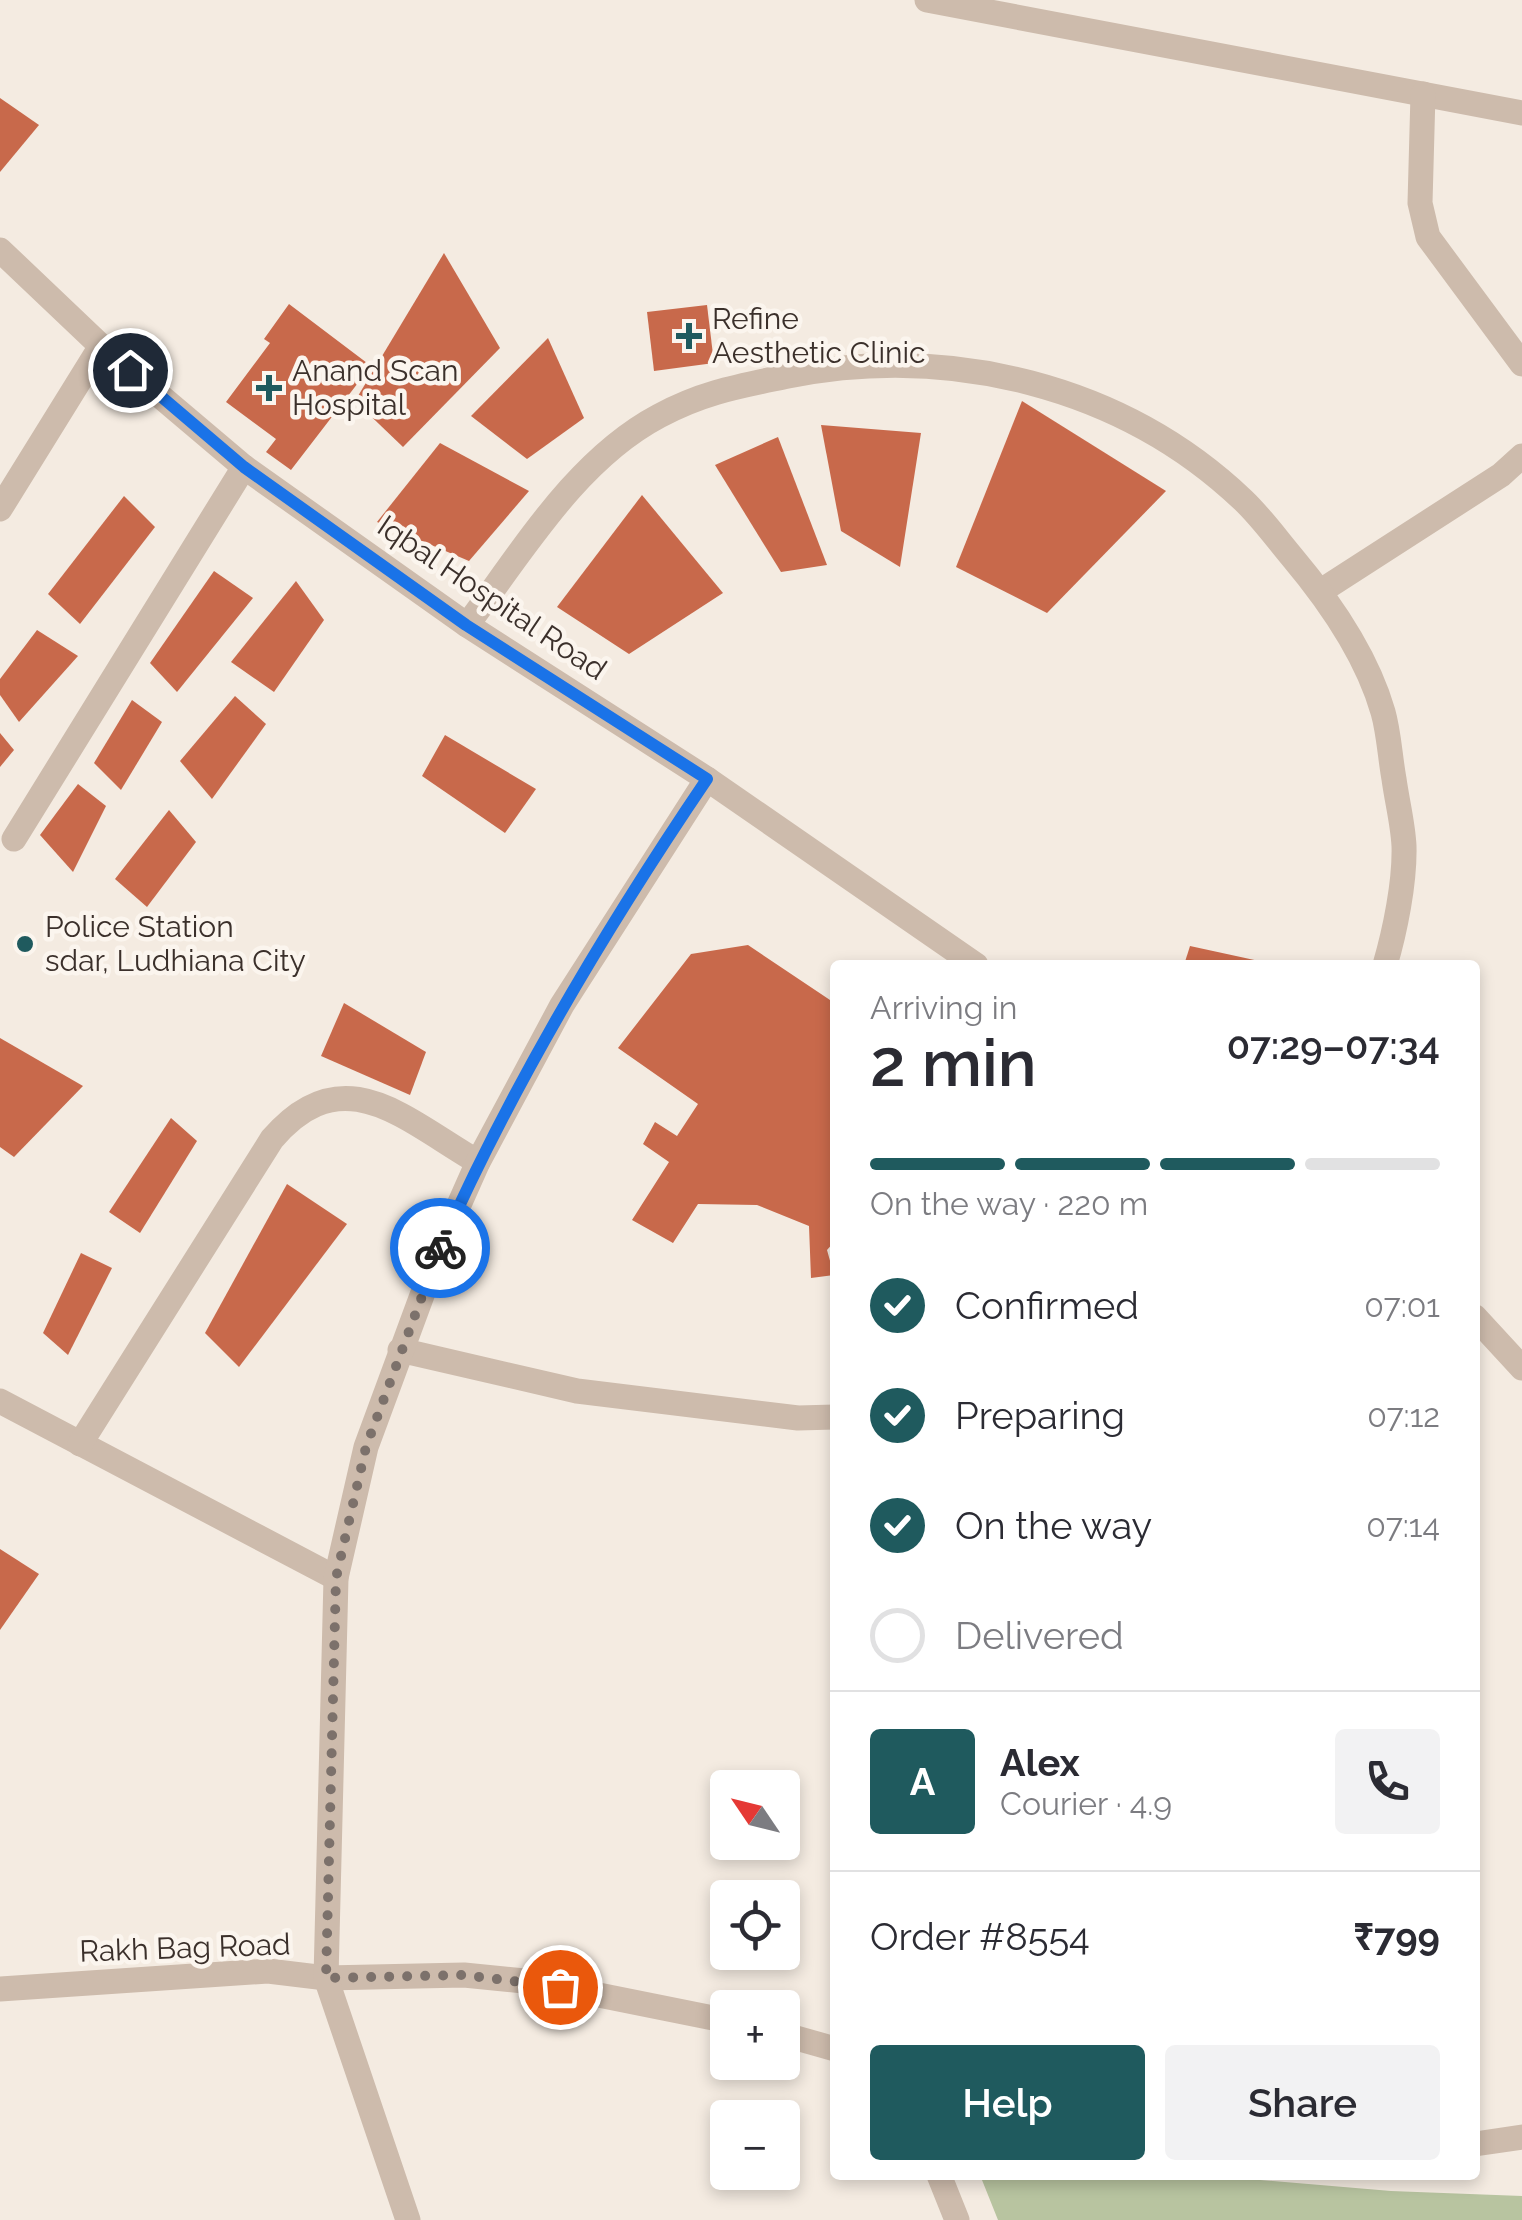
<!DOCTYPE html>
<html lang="en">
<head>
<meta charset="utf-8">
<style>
  :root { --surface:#fff; --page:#f2f2f3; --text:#2b2b33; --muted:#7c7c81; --line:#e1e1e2; --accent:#1f5a5e }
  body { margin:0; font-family:Raleway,sans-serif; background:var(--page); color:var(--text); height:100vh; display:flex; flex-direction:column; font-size:38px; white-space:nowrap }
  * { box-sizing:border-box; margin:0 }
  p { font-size:32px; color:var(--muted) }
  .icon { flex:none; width:55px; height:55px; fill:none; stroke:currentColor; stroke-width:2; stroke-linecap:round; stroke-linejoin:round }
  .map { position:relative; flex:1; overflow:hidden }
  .details { position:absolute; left:830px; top:960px; width:650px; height:1220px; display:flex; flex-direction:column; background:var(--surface); border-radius:10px; box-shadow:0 5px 15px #0003 }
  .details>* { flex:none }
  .needle { width:65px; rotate:305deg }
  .controls { position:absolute; left:710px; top:1770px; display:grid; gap:20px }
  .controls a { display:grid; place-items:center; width:90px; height:90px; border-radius:10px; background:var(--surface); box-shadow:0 5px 15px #0003; font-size:50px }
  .pin { position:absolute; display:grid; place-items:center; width:85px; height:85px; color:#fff; margin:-42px; border:5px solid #fff; border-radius:50%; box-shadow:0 2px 10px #0007 }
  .courier { position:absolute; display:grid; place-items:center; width:100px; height:100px; margin:-50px; border:8px solid #1a73e8; border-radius:50%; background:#fff; color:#222; box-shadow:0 2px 12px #0007 }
  .overview em { font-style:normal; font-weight:600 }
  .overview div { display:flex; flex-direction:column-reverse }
  .overview { display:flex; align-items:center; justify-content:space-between; height:170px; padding:0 40px }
  h1 { font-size:65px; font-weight:600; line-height:75px }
  .bar { display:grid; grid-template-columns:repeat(4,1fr); gap:15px 10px; align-content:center; height:120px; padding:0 40px }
  .bar i { height:12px; border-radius:8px; background:var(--line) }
  .bar .on { background:var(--accent) }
  .bar p { grid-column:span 4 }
  .line { display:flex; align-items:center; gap:25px; padding:0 40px; border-top:2px solid var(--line) }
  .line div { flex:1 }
  .round { display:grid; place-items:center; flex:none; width:105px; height:105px; border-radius:10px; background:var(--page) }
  ol { padding:0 40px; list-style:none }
  li { display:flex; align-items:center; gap:30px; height:110px }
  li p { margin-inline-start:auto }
  li .icon { padding:10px; border-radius:50%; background:var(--accent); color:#fff; stroke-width:4 }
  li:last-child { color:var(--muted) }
  li i { width:55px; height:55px; border:5px solid var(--line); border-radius:50% }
  .primary-button { display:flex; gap:20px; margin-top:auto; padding:20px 40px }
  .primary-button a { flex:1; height:115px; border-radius:10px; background:var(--accent); color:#fff; font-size:40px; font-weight:600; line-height:115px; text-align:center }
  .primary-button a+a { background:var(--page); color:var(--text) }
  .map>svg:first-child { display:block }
  .green { fill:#b8c4a0 }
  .building { fill:#c8694b }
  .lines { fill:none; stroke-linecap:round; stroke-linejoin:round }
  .minor { stroke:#cdbbac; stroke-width:25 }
  .done { stroke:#7c716b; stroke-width:10; stroke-dasharray:0 18 }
  .route { stroke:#1a73e8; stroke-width:12 }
  .poi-dot { fill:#1f5a5e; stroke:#fbf5ee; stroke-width:4 }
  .labels { text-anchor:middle; stroke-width:9; stroke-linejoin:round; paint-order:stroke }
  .poi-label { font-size:30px; fill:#3b302b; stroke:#fbf5ee; text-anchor:start }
  .street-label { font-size:30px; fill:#3b302b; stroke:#fbf5ee }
</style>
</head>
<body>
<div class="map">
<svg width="1522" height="2220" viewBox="0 0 1522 2220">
  <rect width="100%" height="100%" fill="#f4ebe1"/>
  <!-- green -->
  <polygon class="green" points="980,2175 1201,2175 1391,2191 1522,2196 1522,2220 998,2220"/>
  <!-- building -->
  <g class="building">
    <polygon points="0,98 39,125 0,172"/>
    <polygon points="444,253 500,348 403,447 355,401"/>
    <polygon points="289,304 371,366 291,470 266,452 276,439 226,402 270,343 264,339"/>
    <polygon points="707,305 714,363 654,371 647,312"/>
    <polygon points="548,338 584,418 527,459 471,416"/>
    <polygon points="1022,401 1166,491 1047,613 956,567"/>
    <polygon points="821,425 921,433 900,567 841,531"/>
    <polygon points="778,437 827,565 781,572 715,465"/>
    <polygon points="440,443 529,491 469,561 377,522"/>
    <polygon points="642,495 723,593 629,654 557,607"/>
    <polygon points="124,496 155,527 80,624 48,594"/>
    <polygon points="214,571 253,598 177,692 150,663"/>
    <polygon points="296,581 324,620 274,692 231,662"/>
    <polygon points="37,630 78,656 19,722 0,695 0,679"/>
    <polygon points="235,696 266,724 212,799 180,761"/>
    <polygon points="132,700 162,722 121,790 94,763"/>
    <polygon points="0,733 14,750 0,767"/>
    <polygon points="445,735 536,789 505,833 422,776"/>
    <polygon points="78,784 106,806 73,872 40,835"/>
    <polygon points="169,810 196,842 147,907 115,879"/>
    <polygon points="748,945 830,1000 835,991 835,1241 827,1250 834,1275 811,1278 809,1226 757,1205 698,1204 673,1243 632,1220 669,1162 643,1144 655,1122 677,1136 698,1104 618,1048 691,954"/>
    <polygon points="1190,946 1259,961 1258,965 1184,965"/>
    <polygon points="344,1003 426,1052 410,1095 321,1056"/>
    <polygon points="0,1038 83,1086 14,1157 0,1147"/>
    <polygon points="171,1118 197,1141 140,1233 109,1212"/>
    <polygon points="287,1184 347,1224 239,1367 205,1333"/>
    <polygon points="81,1253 112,1268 68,1355 43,1333"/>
    <polygon points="0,1549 39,1574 0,1630"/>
  </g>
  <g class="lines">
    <!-- minor -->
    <g class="minor">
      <polyline points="927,0 1522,113"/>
      <polyline points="1423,94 1420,203 1428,237 1522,364"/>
      <polyline points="0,250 101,346 244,467 467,625 707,779 976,965"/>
      <polyline points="0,509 101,346"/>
      <polyline points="1321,591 1501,475 1522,456"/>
      <path d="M467,625C522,552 576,460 659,416C703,392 740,386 788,376C949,344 1122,385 1243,500C1261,517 1276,538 1292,557C1329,601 1367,656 1383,712C1389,733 1390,757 1394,779C1397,801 1403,824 1404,846C1405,882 1395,931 1385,965"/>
      <polyline points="14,839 244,467"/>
      <polyline points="1475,1317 1522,1368"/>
      <polyline points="400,1350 577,1391 798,1418 835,1417"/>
      <polyline points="0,1401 336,1578"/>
      <path d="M80,1444L272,1139C343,1056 404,1119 478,1162"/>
      <polyline points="0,1989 268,1971 326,1978 464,1975 534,1982 728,2021"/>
      <polyline points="782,2034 835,2049"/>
      <polyline points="1475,2144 1522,2137"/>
      <polyline points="939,2175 957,2220"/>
      <polyline points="408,2220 326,1978 336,1578 366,1447 438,1252 478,1162 562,1005 707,779"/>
    </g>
  </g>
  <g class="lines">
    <!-- done -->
    <polyline class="done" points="440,1248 366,1447 336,1578 326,1978 464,1975 560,1987"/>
    <!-- route -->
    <path class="route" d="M130,370L244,467L466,625L707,779C606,928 513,1083 440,1248"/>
  </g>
  <!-- markers -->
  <g class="poi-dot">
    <path d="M684 321h10v10h10v10h-10v10h-10v-10h-10v-10h10z"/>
    <path d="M264 373h10v10h10v10h-10v10h-10v-10h-10v-10h10z"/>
    <circle cx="25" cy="944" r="10"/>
  </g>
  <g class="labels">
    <!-- poi labels -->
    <g class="poi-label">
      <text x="712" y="329">Refine<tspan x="712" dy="34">Aesthetic Clinic</tspan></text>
      <text x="292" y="381">Anand Scan<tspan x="292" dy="34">Hospital</tspan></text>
      <text x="45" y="937">Police Station<tspan x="45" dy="34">sdar, Ludhiana City</tspan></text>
    </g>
    <!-- street labels -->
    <g class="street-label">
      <text transform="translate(492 598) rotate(34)" y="10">Iqbal Hospital Road</text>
      <text transform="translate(185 1948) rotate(-2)" y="10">Rakh Bag Road</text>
    </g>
  </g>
</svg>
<div class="controls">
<a><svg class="needle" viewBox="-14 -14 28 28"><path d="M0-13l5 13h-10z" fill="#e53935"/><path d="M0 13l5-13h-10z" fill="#7c7c81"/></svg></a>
<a><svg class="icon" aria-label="locate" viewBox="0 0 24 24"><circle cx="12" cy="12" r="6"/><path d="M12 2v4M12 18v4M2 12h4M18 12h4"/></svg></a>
<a>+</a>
<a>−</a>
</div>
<div class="pin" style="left:560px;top:1987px;background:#ea580c"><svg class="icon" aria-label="bag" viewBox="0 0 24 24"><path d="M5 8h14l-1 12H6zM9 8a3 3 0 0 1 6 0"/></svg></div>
<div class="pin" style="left:130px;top:370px;background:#1f2937"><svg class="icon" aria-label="home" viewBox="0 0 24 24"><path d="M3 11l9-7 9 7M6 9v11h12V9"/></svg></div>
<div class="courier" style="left:440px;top:1248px"><svg class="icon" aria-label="bike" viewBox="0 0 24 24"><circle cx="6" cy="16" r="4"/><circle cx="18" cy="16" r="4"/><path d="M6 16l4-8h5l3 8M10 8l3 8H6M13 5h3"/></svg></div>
<section class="details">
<div class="overview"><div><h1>2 min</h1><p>Arriving in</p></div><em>07:29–07:34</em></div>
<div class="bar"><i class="on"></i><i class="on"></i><i class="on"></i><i></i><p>On the way · 220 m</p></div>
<ol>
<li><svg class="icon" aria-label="check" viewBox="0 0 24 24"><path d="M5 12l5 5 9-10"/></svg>Confirmed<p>07:01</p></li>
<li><svg class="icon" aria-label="check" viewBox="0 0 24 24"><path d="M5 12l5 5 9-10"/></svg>Preparing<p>07:12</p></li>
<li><svg class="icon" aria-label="check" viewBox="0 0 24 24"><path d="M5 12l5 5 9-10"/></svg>On the way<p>07:14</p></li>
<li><i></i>Delivered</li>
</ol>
<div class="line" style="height:180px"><b class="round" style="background:var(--accent);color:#fff">A</b><div><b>Alex</b><p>Courier · 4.9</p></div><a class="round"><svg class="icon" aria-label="phone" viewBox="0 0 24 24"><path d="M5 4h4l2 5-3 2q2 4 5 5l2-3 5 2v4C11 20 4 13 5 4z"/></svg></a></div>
<div class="line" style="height:130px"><div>Order #8554</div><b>₹799</b></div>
<div class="primary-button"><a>Help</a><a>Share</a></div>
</section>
</div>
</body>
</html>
